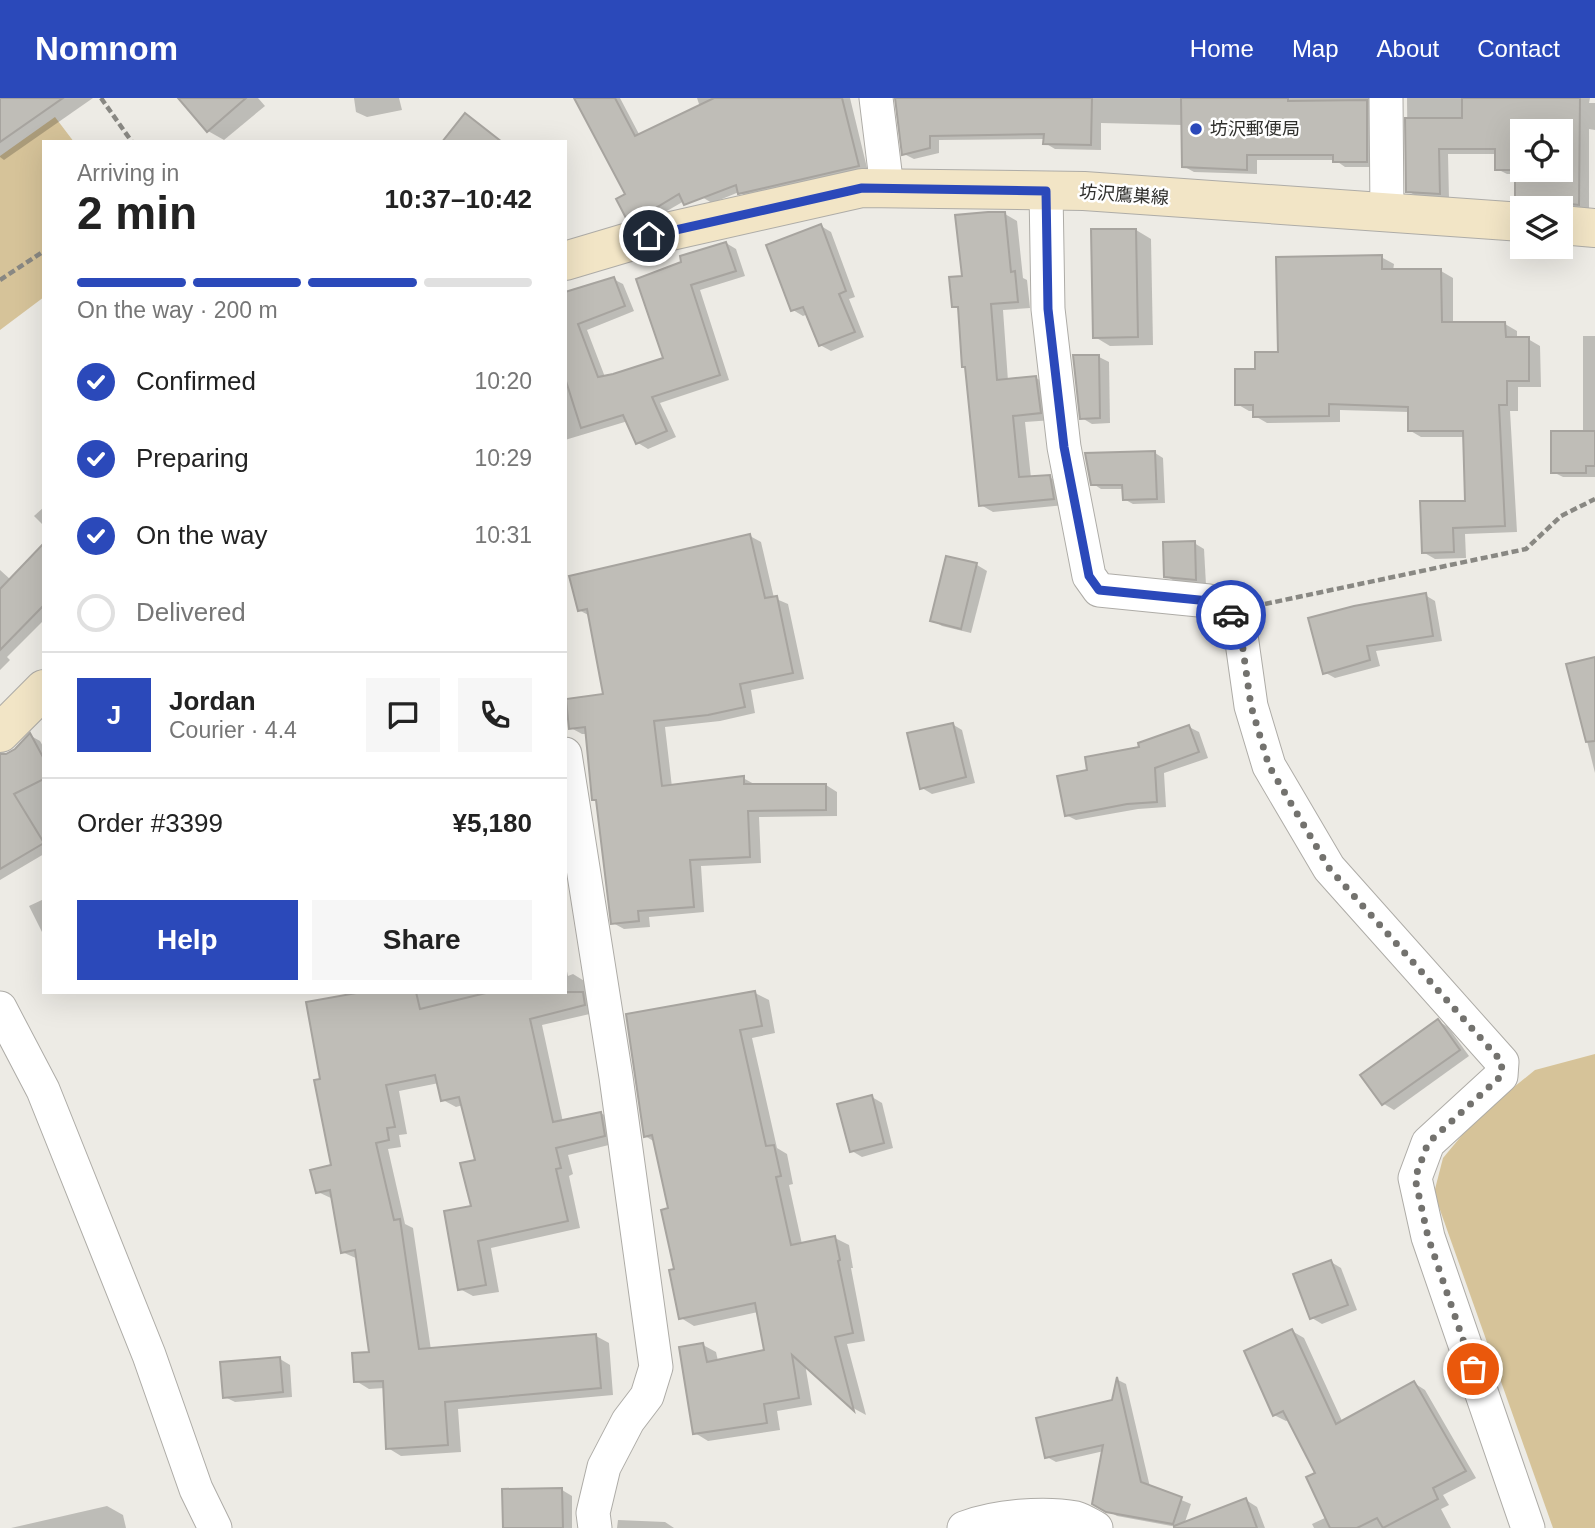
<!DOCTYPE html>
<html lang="en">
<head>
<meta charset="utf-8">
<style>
  :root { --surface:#fff; --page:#f6f6f6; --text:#222; --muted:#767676; --line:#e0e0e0; --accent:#2b49ba }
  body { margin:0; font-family:Helvetica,"Noto Sans JP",sans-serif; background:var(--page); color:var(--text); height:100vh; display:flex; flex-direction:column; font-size:26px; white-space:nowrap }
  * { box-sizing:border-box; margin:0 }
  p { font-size:23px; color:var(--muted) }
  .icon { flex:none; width:38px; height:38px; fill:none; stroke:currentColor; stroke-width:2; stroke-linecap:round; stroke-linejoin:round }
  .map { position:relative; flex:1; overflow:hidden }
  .sheet { position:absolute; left:42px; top:42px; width:525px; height:854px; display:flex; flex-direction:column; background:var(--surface); border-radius:0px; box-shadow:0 7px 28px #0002 }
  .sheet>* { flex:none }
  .controls { position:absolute; left:1510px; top:21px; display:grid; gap:14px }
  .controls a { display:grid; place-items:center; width:63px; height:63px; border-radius:0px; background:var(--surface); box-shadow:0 7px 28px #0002; font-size:35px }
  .pin { position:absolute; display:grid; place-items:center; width:60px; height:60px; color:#fff; margin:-30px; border:4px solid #fff; border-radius:50%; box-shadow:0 2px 7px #0007 }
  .courier { position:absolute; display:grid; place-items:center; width:70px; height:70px; margin:-35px; border:5px solid #2b49ba; border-radius:50%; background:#fff; color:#222; box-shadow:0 2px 9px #0007 }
  .summary em { font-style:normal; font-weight:700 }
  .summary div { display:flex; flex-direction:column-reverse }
  .summary { display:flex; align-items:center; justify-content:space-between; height:119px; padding:0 35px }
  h1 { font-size:46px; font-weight:700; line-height:52px }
  .bar { display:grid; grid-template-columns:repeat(4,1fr); gap:10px 7px; align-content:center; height:84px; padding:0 35px }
  .bar i { height:9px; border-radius:5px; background:var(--line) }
  .bar .on { background:var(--accent) }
  .bar p { grid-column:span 4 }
  .line { display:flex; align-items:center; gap:18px; padding:0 35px; border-top:2px solid var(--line) }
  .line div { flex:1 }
  .round { display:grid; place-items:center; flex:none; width:74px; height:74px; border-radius:0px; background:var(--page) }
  ol { padding:0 35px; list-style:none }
  li { display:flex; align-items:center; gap:21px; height:77px }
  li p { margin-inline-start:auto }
  li .icon { padding:7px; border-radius:50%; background:var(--accent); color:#fff; stroke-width:4 }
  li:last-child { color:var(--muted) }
  li i { width:38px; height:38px; border:4px solid var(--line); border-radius:50% }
  .primary-button { display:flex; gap:14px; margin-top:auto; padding:14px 35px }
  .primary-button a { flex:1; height:80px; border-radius:0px; background:var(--accent); color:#fff; font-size:28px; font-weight:700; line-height:80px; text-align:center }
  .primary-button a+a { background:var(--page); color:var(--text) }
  header { display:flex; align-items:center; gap:42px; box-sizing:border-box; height:98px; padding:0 35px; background:var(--accent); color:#fff }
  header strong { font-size:33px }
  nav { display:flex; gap:38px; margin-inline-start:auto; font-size:24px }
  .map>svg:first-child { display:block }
  .green { fill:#d6c399 }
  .shadow { fill:#0003; fill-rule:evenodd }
  .building { fill:#bfbdb7; stroke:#a7a49f; stroke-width:2; fill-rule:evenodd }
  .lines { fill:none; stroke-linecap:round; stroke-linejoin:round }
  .minor-casing { stroke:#aeaca7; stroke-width:35 }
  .secondary-casing { stroke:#aeaca7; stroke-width:40 }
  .path { stroke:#898883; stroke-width:4.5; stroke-dasharray:7 3.5; stroke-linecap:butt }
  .minor { stroke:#fff; stroke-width:33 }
  .secondary { stroke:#f2e5c6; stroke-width:38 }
  .done { stroke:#73726e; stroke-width:7; stroke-dasharray:0 12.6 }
  .route { stroke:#2b49ba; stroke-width:9 }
  .poi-dot { fill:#2b49ba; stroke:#fff; stroke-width:2.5 }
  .labels { text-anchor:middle; stroke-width:5; stroke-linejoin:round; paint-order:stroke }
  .poi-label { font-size:18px; fill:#31312e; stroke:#fff; text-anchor:start }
  .street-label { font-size:18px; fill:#31312e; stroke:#fff }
</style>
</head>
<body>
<header>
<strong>Nomnom</strong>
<nav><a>Home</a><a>Map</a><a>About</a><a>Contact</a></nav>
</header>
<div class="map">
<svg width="1595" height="1430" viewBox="0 0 1595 1430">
  <rect width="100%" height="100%" fill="#edebe5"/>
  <!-- green -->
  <g class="green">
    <polygon points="55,19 74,44 44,44 44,199 0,232 0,58"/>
    <polygon points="1595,956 1595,1430 1553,1430 1434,1095 1443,1060 1478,1018 1535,972"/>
  </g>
  <!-- shadow -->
  <g class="shadow">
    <polygon points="0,0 93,0 4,62 0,59"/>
    <polygon points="180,0 258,0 265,8 224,42 208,33"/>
    <polygon points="354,0 399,0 402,12 367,19 356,14"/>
    <polygon points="577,0 620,0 640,38 698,95 653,121 637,125 628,121 628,97"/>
    <polygon points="697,0 850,0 868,74 749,100 739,94 712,105 702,99 700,9"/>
    <polygon points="897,0 1378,0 1377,69 1345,69 1335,62 1257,62 1257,76 1194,74 1183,68 1183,27 1101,25 1101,52 1055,51 1045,45 1045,41 939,42 939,55 914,61 904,56"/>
    <path d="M1407,0H1590L1589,5H1595V32L1589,31V111L1541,110L1517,101V76H1507L1497,71V56H1448L1449,101L1418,99L1408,93ZM1522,33H1561V72H1522Z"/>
    <polygon points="1005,116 1017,123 1023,180 1027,182 1030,210 1003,212 1008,283 1036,280 1049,287 1053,322 1025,324 1031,380 1049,379 1062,386 1065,407 993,414 981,407 967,270 964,268 960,212 954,208 964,179"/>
    <polygon points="821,128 831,134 855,199 849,201 864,239 831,253 820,247 808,216 803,218 793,212"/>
    <polygon points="1136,132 1151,141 1153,247 1110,248 1095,239"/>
    <polygon points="726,145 736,151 745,178 700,192 729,282 660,305 676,339 648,351 638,345 628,323 565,342 565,196 613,181 623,186 634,213 587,232 605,279 666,261 684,165"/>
    <polygon points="1381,159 1394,166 1393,173 1441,173 1453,180 1453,226 1505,226 1517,233 1517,241 1528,241 1540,248 1541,289 1518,289 1518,313 1510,313 1517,434 1465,436 1466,460 1435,461 1423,454 1467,404 1465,339 1421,339 1409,332 1409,314 1340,312 1340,324 1267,325 1255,318 1255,313 1249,313 1237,306 1257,273 1280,256"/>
    <polygon points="1583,238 1595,238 1595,379 1563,379 1553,374 1583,335"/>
    <polygon points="1099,259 1109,264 1110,325 1092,326 1082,320"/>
    <polygon points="1155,355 1163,360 1165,405 1133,406 1124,401 1124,391 1101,391 1092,385"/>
    <polygon points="44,409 44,428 34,418"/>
    <polygon points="750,438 761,444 774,500 788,506 804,581 751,592 755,615 720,623 665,629 672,689 743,680 756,687 826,687 837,694 837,718 759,719 761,765 701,768 704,814 649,819 650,829 624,831 613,825 598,704 594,701 587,636 582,636 571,630 605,597 590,518 579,512"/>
    <polygon points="1194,445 1204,451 1206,487 1176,484 1166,478"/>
    <polygon points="44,448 44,522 7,559 10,562 0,572 0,472 11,482"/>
    <polygon points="948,460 977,467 987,473 971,535 942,528 932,522"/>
    <polygon points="1425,497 1435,503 1442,543 1376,553 1380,568 1335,580 1324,574"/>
    <polygon points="1595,560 1595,675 1568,567"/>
    <polygon points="952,626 962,632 975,685 932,696 922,690"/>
    <polygon points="1189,629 1199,634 1208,660 1164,675 1166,709 1138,711 1076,722 1066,717 1089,673"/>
    <polygon points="31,638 40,643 44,650 44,756 0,782 0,658 7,658 17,652"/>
    <polygon points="44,801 44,838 29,808"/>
    <polygon points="565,864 568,878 573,876 586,884 594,915 542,927 563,1024 601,1015 614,1023 617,1045 568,1057 573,1076 569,1078 580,1130 491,1150 499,1194 473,1198 460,1191 473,1110 477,1063 463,1007 456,1009 443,1002 439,985 399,993 407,1036 399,1037 401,1049 388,1051 405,1126 413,1130 431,1252 596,1238 609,1245 613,1297 458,1311 461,1354 401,1358 388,1350 385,1290 369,1291 356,1283 371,1255 358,1161 342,1154 333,1101 318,1094 333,1068 322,982 371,894 565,894"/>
    <polygon points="755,895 769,902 775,935 752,940 777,1050 787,1056 793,1086 789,1087 802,1146 835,1140 849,1147 853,1170 851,1170 865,1243 847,1246 866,1317 855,1311 805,1266 812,1307 777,1313 780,1332 708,1343 695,1335 703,1247 716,1254 718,1263 766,1254 758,1214 694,1228 681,1220 670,1111 655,1044 645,1038"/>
    <polygon points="1438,923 1448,929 1469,958 1394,1012 1384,1006 1363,978"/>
    <polygon points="872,999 882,1005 893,1050 862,1059 852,1053"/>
    <polygon points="1331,1164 1341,1170 1357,1212 1322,1226 1312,1220"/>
    <polygon points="1292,1233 1304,1240 1343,1325 1414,1285 1425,1292 1476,1380 1443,1397 1449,1407 1441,1411 1451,1430 1314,1430 1312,1426 1327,1419 1317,1376 1289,1322 1286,1323 1274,1317"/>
    <polygon points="280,1261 290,1267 292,1299 235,1304 225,1299"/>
    <polygon points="1118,1282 1126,1286 1150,1389 1191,1406 1184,1427 1246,1402 1257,1409 1265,1430 1175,1430 1177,1429 1117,1418 1094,1405 1104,1353 1056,1364 1047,1359 1114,1304"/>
    <polygon points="562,1392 572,1398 572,1430 504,1430"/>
    <polygon points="107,1408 123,1417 126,1430 11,1430"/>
    <polygon points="618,1422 665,1424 674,1430 617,1430"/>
  </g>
  <!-- building -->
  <g class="building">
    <polygon points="0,0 63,0 0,44"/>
    <polygon points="178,0 246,0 207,34"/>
    <polygon points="574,0 615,0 635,38 714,0 842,0 859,68 738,96 736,87 684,107 679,96 644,117 627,122 616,101 625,96"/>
    <polygon points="895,0 1092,0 1091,47 1043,46 1044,36 930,38 930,50 902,57"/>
    <polygon points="1181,0 1288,0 1288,3 1367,2 1367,64 1333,64 1333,57 1247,57 1247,72 1182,69"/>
    <path d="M1462,0H1580L1579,107L1562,105L1548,110H1538L1534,106L1515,102V72H1495V51H1439L1440,96L1406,94L1405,20H1462ZM1522,33H1561V72H1522Z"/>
    <polygon points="465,15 502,44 442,44"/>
    <polygon points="988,114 1005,114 1011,174 1015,173 1018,204 991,206 997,282 1036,278 1041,315 1013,318 1019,379 1050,377 1054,401 979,408 965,269 962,269 958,209 952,209 949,179 962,178 955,117"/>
    <polygon points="821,126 846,193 839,196 855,234 819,248 803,209 791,213 766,147"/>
    <polygon points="1091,131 1136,131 1138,239 1093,240"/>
    <polygon points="726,144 736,173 691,187 720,277 652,299 667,333 636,346 623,317 581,330 565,280 565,194 614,179 625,208 578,226 598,279 613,276 663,260 636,181 681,164 680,158"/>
    <polygon points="1382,157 1382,171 1441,171 1442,224 1505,224 1506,239 1529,239 1529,283 1507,283 1507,307 1499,307 1505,428 1453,430 1454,454 1422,455 1420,403 1465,403 1463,333 1408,333 1408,309 1329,306 1329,318 1253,319 1253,307 1235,307 1235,271 1255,271 1255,254 1278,254 1276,159"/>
    <polygon points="1073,257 1099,257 1100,320 1080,321"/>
    <polygon points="1551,333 1595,333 1595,368 1586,368 1586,375 1551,375"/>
    <polygon points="1155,353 1157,401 1123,402 1122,387 1091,387 1085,355"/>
    <polygon points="750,436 765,500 777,498 793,575 740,586 745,609 708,617 654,623 662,688 744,678 744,686 826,686 826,712 748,713 750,759 690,762 694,809 638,813 639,823 611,826 596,702 592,702 585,629 569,631 566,601 603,596 587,511 578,513 569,478"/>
    <polygon points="1195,443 1196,482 1164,479 1163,444"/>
    <polygon points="44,445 44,507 0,552 0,491"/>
    <polygon points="946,458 977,465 961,531 930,523"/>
    <polygon points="1426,495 1433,538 1367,548 1370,562 1323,576 1308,520 1354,508"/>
    <polygon points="1595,559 1595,643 1586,644 1566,566"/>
    <polygon points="953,625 966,679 920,691 907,635"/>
    <polygon points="1189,627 1199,654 1155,670 1157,704 1127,706 1065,718 1057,678 1087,672 1085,659 1139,649 1138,645"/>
    <polygon points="30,635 44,661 44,681 14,696 44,745 0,771 0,656 6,656 15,651"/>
    <polygon points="755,893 762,928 740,932 766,1048 774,1047 781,1078 776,1079 791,1147 835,1138 840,1162 838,1163 853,1235 835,1239 854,1313 792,1257 799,1300 764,1306 767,1325 693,1336 679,1249 703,1245 707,1264 764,1252 755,1205 679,1221 669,1172 674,1171 661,1112 668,1110 652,1037 644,1039 626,916"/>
    <polygon points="362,894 416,894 420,911 490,894 583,894 585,907 530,921 553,1024 601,1014 605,1038 556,1050 561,1070 556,1071 568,1123 478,1143 486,1187 458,1192 444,1113 471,1108 460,1065 475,1062 459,999 441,1003 435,977 386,987 395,1029 387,1030 389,1042 376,1045 394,1122 400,1121 419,1251 596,1236 601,1290 445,1304 448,1347 386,1351 383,1283 354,1284 352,1255 369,1254 355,1152 341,1155 330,1092 316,1095 310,1072 331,1067 314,982 320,981 306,904"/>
    <polygon points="1438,921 1460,952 1382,1007 1360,977"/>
    <polygon points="872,997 884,1045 850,1054 837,1006"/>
    <polygon points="1331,1162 1348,1207 1310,1221 1293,1176"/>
    <polygon points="1292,1231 1336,1326 1414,1283 1466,1373 1433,1390 1438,1401 1383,1430 1377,1420 1357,1430 1330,1430 1306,1379 1315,1375 1283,1313 1273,1318 1244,1253"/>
    <polygon points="280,1259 283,1294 223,1300 220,1264"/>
    <polygon points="1117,1279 1141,1384 1182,1399 1173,1426 1106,1414 1092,1406 1103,1347 1045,1360 1036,1320 1112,1302"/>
    <polygon points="562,1390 563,1430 503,1430 502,1391"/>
    <polygon points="1246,1400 1257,1430 1174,1430 1174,1428"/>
  </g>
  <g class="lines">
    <!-- minor casing -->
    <g class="minor-casing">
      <g id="minor">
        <polyline points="876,0 887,90"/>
        <polyline points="1386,0 1387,115"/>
        <polyline points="1046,93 1048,211 1064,349 1089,478 1099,492 1209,503 1239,523 1251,608 1269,668 1329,770 1502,964 1501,978 1428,1045 1415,1080 1428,1139 1528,1430"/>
        <polyline points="565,656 616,979 656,1269 647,1298 628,1323 604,1369 593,1415 595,1430"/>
        <polyline points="0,910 43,992 149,1257 196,1391 215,1430"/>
        <path d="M964,1430C995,1418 1044,1414 1076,1420C1083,1422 1090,1427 1096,1430"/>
      </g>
    </g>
    <!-- secondary casing -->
    <g class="secondary-casing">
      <g id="secondary">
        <polyline points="1561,127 1595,130"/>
        <polyline points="565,163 649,138 862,90 1084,93 1522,124"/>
        <polyline points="0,635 44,591"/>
      </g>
    </g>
    <!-- path -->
    <g class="path">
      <polyline points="101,0 132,44"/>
      <polyline points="0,182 44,153"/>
      <polyline points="1265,506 1526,451 1561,418 1595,401"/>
    </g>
    <!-- minor -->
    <use href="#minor" class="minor"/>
    <!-- secondary -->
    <use href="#secondary" class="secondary"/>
  </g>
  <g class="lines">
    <!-- done -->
    <polyline class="done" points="1231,517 1239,523 1251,608 1269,668 1329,770 1502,964 1501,978 1428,1045 1415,1080 1428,1139 1473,1271"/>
    <!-- route -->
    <polyline class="route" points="649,138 862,90 1046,93 1048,211 1064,349 1089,478 1099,492 1209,503 1231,517"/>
  </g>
  <!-- markers -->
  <circle class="poi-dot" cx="1196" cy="31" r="7"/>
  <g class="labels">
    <!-- poi labels -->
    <g class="poi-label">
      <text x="1210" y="37">坊沢郵便局</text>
    </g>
    <!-- street labels -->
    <g class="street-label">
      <text transform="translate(1124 97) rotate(4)" y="6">坊沢鷹巣線</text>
    </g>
  </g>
</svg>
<div class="controls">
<a><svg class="icon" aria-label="locate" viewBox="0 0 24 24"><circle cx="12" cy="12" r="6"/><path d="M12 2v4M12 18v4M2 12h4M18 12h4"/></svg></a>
<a><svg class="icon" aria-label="layers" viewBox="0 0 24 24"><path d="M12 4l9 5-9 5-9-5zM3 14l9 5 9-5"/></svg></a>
</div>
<div class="pin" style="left:1473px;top:1271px;background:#ea580c"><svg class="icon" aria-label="bag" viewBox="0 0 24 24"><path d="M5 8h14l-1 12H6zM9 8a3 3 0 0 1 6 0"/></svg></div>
<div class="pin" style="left:649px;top:138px;background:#1f2937"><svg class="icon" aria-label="home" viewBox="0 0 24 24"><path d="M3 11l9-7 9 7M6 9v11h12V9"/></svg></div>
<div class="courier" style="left:1231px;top:517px"><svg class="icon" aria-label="car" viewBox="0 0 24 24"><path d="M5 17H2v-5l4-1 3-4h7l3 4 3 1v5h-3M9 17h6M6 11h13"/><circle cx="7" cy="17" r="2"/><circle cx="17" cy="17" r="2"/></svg></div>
<section class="sheet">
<div class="summary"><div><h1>2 min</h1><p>Arriving in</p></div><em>10:37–10:42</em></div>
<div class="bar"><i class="on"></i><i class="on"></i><i class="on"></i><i></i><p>On the way · 200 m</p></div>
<ol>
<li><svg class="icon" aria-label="check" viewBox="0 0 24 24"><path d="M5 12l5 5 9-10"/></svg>Confirmed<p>10:20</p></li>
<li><svg class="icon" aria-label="check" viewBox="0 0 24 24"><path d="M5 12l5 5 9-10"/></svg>Preparing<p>10:29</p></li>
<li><svg class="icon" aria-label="check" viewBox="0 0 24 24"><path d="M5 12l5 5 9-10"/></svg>On the way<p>10:31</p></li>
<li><i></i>Delivered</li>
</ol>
<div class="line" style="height:126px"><b class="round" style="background:var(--accent);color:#fff">J</b><div><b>Jordan</b><p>Courier · 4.4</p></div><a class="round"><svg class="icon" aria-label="chat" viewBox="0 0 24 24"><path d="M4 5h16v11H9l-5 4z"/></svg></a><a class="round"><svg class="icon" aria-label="phone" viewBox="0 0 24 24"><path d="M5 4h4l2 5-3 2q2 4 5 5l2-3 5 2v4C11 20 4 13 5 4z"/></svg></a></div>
<div class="line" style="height:91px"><div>Order #3399</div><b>¥5,180</b></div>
<div class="primary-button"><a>Help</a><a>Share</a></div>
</section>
</div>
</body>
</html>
